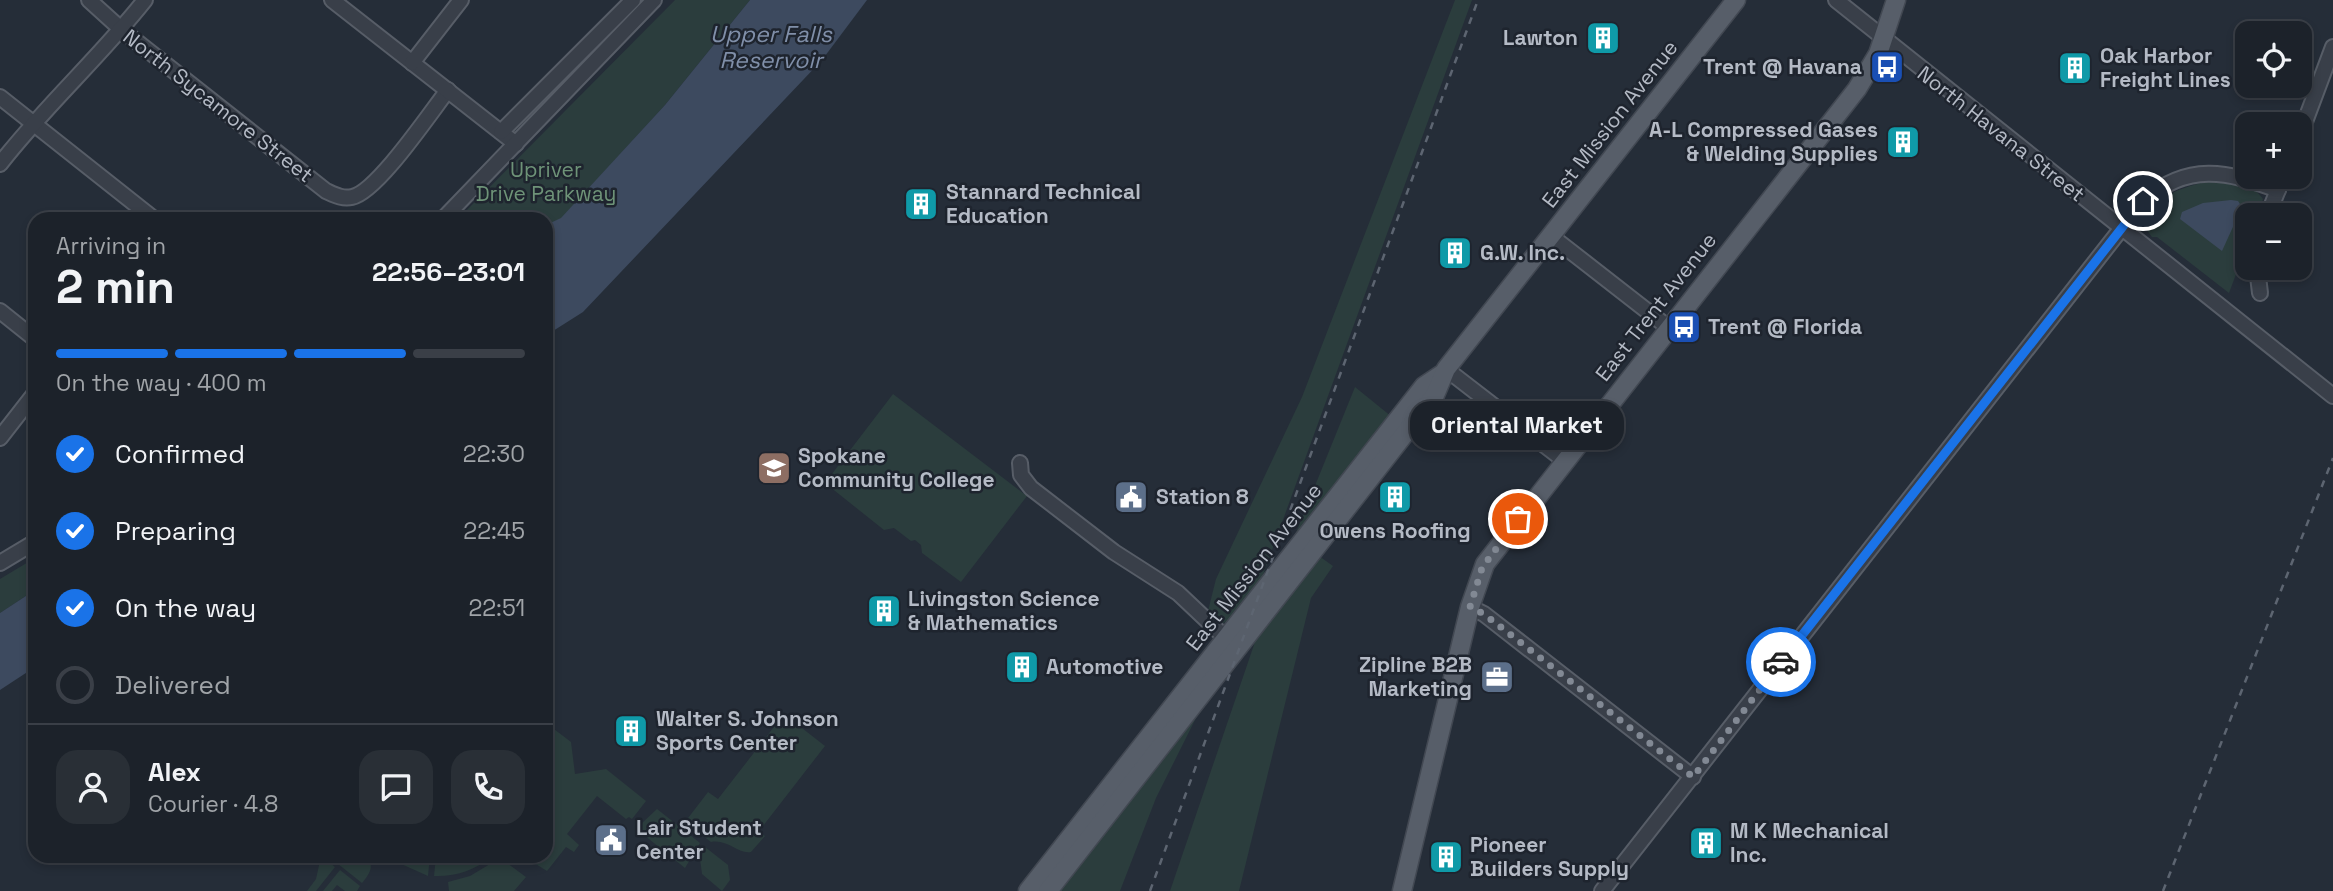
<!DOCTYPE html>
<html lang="en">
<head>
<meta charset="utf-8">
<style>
  :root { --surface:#1c222a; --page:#292f36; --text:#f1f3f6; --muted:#a0a4a8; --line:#3a3f47; --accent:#1a73e8 }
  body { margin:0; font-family:"Space Grotesk",sans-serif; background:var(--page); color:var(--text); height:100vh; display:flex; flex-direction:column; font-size:26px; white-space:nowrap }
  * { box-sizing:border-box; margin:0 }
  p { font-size:23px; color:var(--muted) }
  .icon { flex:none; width:38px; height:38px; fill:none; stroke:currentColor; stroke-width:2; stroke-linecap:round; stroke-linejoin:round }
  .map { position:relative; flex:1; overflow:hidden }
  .drawer { position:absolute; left:28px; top:212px; width:525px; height:651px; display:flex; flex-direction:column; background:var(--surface); border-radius:21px; box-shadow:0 4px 10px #0003,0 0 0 2px var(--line) }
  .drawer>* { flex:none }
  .buttons { position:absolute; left:2235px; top:21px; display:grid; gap:14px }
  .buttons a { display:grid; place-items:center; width:77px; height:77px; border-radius:14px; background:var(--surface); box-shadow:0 4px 10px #0003,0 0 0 2px var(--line); font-size:35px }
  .pin { position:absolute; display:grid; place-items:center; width:60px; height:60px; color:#fff; margin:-30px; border:4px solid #fff; border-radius:50%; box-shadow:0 2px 7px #0007 }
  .courier { position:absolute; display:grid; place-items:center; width:70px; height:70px; margin:-35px; border:5px solid #1a73e8; border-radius:50%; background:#fff; color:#222; box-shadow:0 2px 9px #0007 }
  .bubble { position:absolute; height:49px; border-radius:21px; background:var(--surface); box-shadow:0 4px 10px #0003,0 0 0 2px var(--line); font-size:23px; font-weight:700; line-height:49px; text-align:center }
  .summary em { font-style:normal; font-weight:700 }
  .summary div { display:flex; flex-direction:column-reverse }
  .summary { display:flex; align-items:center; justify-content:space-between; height:119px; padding:0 28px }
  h1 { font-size:46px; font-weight:700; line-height:52px }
  .bar { display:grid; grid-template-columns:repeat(4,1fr); gap:10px 7px; align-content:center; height:84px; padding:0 28px }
  .bar i { height:9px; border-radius:5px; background:var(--line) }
  .bar .active { background:var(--accent) }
  .bar p { grid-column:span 4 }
  .line { display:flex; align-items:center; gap:18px; padding:0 28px; border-top:2px solid var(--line) }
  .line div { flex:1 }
  .round { display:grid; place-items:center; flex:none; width:74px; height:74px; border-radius:21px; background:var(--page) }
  ol { padding:0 28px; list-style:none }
  li { display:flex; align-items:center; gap:21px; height:77px }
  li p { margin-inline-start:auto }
  li .icon { padding:7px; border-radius:50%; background:var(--accent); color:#fff; stroke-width:4 }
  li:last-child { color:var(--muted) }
  li i { width:38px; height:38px; border:4px solid var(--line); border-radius:50% }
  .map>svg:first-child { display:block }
  .green { fill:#2b3d3d }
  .water { fill:#3d4a5f }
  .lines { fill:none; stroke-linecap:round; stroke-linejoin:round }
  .minor-casing { stroke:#575d67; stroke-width:18 }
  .major-casing { stroke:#424852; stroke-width:21 }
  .minor { stroke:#393f49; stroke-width:14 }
  .major { stroke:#575e69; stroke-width:18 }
  .rail { stroke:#5d6571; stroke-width:2.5; stroke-dasharray:7 7; stroke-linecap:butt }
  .done { stroke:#828994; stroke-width:7; stroke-dasharray:0 12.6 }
  .route { stroke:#1a73e8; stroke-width:9 }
  .labels { text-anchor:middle; stroke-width:5; stroke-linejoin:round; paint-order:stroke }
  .poi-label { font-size:21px; font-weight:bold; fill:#b4bac5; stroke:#1e242e; text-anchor:start }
  .street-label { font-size:21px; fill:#b4bac5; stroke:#1e242e }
  .park-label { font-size:21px; fill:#6e9378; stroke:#1e242e }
  .water-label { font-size:23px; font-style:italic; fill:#808fa9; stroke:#1e242e }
</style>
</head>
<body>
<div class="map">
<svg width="2333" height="891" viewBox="0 0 2333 891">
  <rect width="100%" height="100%" fill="#252d38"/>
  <!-- green -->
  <g class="green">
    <polygon points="675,0 750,0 665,105 561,219 546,225 546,219 458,219"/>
    <polygon points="1455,0 1472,0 1260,583 1229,621 1223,623 1208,611 1216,579 1302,397"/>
    <path d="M2206,182C2224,181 2252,181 2263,199L2258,215H2247V245L2229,293L2157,237H2152C2125,206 2184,186 2206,182Z"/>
    <polygon points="1355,387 1392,417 1289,550"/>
    <polygon points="893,394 1027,496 961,582 922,553 921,545 915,540 911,541 894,528 884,530 825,483"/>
    <polygon points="1319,556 1333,566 1311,598 1239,891 1170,891 1258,633"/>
    <polygon points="35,558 35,590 0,613 0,579"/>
    <polygon points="1203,704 1156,798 1120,891 1057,891"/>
    <path d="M784,714L825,746L759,831L765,836L751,852C737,854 728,839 711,842L685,822L708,792L718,799Z"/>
    <polygon points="546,723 571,742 575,774 606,769 646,801 632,819 629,817 626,819 597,796 567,834 579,845 574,852 566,847 547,871 523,856 546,856"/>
    <polygon points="657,809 700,843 685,868 639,831 642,827 640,825"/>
    <polygon points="705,847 728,865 730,880 722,891 702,874 700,859"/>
    <polygon points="321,856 335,867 316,891 307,891 316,879"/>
    <path d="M328,856H366C375,866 370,873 362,883Z"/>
    <polygon points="404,856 430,856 428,876 399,863"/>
    <path d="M436,856H492C476,870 455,877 434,876Z"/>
    <polygon points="500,858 526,877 514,891 449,891 448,882 470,876"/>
    <polygon points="340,870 360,886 357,891 345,891 337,885 332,891 323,891"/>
  </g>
  <!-- water -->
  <g class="water">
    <polygon points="750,0 867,0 822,60 583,312 553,331 546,329 546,225 561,218 665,105"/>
    <polygon points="2231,200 2238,201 2242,207 2222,251 2180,219 2182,212 2203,203"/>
    <polygon points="35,590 35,667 0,690 0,613"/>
  </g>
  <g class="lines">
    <!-- minor casing -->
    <g class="minor-casing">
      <g id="minor">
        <path d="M89,0L122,30L326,191C335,195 342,199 352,197C377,192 430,113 448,90"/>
        <polyline points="332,0 516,144"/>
        <polyline points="1836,0 2333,396"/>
        <polyline points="412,63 461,0"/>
        <polyline points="0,97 154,219"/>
        <polyline points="501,132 633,0"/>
        <polyline points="2300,135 2333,47"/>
        <path d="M0,164C45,106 100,57 145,0"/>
        <polyline points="2268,215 2283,177"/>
        <polyline points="443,219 654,0"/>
        <polyline points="1551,236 1669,328"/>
        <polyline points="2257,268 2260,293"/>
        <polyline points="0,311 35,339"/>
        <polyline points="1446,369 1565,461"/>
        <polyline points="0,438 35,393"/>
        <polyline points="1020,463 1021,475 1031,488 1114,552 1178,593 1232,644"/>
        <polyline points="0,563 35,542"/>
        <polyline points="1470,607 1484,614 1693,777"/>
        <path d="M1602,891L2143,201C2188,162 2227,171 2278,190"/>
      </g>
    </g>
    <!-- major casing -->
    <g class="major-casing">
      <g id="major">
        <polyline points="1028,891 1424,386 1442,374"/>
        <polyline points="1048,891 1435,395 1446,369 1736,0"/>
        <polyline points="1402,891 1470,607 1485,564 1857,89 1878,54 1896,0"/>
      </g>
    </g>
    <!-- minor -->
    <use href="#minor" class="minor"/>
    <!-- major -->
    <use href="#major" class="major"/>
    <!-- rail -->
    <g class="rail">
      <polyline points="1150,891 1478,0"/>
      <polyline points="2163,891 2333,458"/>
    </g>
  </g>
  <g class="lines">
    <!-- done -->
    <polyline class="done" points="1518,519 1482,568 1470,607 1484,614 1693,777 1781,662"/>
    <!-- route -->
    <polyline class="route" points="1781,662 2143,201"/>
  </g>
  <!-- icons -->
  <defs>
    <g id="building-square" transform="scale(1.75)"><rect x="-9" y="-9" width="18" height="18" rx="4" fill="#0f9aa8" stroke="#1e242e"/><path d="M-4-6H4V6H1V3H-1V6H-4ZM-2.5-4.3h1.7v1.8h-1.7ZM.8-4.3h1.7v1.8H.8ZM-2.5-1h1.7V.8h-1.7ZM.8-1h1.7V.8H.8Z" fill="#fff"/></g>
    <g id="bus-square" transform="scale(1.75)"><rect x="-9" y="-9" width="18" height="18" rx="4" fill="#1a4fb4" stroke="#1e242e"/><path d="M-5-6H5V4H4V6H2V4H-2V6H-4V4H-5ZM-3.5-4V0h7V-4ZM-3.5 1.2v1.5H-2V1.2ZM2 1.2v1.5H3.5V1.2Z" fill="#fff"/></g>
    <g id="university-square" transform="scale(1.75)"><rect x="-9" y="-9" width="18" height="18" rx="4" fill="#8d6e63" stroke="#1e242e"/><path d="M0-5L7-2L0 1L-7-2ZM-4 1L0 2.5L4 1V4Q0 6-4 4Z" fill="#fff"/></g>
    <g id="civic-square" transform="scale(1.75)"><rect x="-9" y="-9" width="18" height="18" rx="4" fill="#5c6f8a" stroke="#1e242e"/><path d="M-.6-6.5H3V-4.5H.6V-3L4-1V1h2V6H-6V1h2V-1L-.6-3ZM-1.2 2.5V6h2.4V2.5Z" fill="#fff"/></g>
    <g id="office-square" transform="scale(1.75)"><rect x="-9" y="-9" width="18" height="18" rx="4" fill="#5c6f8a" stroke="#1e242e"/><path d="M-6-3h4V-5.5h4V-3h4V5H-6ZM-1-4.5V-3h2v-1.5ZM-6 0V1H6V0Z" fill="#fff"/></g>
  </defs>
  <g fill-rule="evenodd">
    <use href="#building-square" x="1603" y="38"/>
    <use href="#bus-square" x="1887" y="67"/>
    <use href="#building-square" x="2075" y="68"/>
    <use href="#building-square" x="1903" y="142"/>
    <use href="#building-square" x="921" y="204"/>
    <use href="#building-square" x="1455" y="253"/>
    <use href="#bus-square" x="1684" y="327"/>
    <use href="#university-square" x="774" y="468"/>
    <use href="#civic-square" x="1131" y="497"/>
    <use href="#building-square" x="1395" y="497"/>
    <use href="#building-square" x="884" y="611"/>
    <use href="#building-square" x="1022" y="667"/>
    <use href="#office-square" x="1497" y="677"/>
    <use href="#building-square" x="631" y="731"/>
    <use href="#civic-square" x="611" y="840"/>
    <use href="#building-square" x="1706" y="843"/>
    <use href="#building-square" x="1446" y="857"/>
  </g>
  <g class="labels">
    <!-- poi labels -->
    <g class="poi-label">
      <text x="1578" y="45" text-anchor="end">Lawton</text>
      <text x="2100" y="63">Oak Harbor<tspan x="2100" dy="24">Freight Lines</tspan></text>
      <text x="1862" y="74" text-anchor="end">Trent @ Havana</text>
      <text x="1878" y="137" text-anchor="end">A-L Compressed Gases<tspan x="1878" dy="24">&amp; Welding Supplies</tspan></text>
      <text x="946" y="199">Stannard Technical<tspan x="946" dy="24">Education</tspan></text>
      <text x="1480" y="260">G.W. Inc.</text>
      <text x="1708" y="334">Trent @ Florida</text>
      <text x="798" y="463">Spokane<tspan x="798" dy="24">Community College</tspan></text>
      <text x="1156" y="504">Station 8</text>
      <text x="1395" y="538" text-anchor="middle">Owens Roofing</text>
      <text x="908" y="606">Livingston Science<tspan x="908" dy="24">&amp; Mathematics</tspan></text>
      <text x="1472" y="672" text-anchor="end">Zipline B2B<tspan x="1472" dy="24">Marketing</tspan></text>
      <text x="1046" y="674">Automotive</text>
      <text x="656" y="726">Walter S. Johnson<tspan x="656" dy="24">Sports Center</tspan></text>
      <text x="636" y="835">Lair Student<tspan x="636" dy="24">Center</tspan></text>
      <text x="1730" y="838">M K Mechanical<tspan x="1730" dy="24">Inc.</tspan></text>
      <text x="1470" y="852">Pioneer<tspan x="1470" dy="24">Builders Supply</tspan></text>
    </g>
    <!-- street labels -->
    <g class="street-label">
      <text transform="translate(218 106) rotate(38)" y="7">North Sycamore Street</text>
      <text transform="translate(1610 124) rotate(-52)" y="7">East Mission Avenue</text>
      <text transform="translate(2001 134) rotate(38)" y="7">North Havana Street</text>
      <text transform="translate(1656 307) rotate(-52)" y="7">East Trent Avenue</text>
      <text transform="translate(1254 567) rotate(-52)" y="7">East Mission Avenue</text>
    </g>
    <!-- park labels -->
    <g class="park-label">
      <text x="546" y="177">Upriver<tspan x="546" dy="24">Drive Parkway</tspan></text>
    </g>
    <!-- water labels -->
    <g class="water-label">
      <text x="771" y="42">Upper Falls<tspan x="771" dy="26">Reservoir</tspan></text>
    </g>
  </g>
</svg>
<div class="buttons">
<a><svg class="icon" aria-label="locate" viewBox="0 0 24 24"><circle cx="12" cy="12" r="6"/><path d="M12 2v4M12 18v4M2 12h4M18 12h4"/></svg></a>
<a>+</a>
<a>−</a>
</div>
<div class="pin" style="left:1518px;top:519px;background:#ea580c"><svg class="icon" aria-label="bag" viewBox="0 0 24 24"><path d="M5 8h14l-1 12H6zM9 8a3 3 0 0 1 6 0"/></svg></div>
<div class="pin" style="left:2143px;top:201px;background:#1f2937"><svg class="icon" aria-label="home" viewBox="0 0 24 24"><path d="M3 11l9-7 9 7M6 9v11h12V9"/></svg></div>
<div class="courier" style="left:1781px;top:662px"><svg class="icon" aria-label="car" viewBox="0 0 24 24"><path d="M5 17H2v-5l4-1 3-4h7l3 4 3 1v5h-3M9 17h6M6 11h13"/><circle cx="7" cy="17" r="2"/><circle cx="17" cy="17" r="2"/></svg></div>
<div class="bubble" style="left:1410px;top:401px;width:214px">Oriental Market</div>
<section class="drawer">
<div class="summary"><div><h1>2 min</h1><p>Arriving in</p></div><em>22:56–23:01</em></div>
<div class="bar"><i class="active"></i><i class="active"></i><i class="active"></i><i></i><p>On the way · 400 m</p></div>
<ol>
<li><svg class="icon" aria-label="check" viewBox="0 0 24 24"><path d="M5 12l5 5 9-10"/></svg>Confirmed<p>22:30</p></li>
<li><svg class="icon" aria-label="check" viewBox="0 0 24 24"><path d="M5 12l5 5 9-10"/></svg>Preparing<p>22:45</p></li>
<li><svg class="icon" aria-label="check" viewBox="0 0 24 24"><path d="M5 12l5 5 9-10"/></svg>On the way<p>22:51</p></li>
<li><i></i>Delivered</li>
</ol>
<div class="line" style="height:126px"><a class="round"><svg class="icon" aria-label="person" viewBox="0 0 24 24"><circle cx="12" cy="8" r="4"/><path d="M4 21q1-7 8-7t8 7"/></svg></a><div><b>Alex</b><p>Courier · 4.8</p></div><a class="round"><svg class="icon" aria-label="chat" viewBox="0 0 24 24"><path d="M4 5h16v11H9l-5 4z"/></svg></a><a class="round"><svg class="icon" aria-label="phone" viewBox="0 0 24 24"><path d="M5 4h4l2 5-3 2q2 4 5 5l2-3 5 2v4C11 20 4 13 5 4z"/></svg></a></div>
</section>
</div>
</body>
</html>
